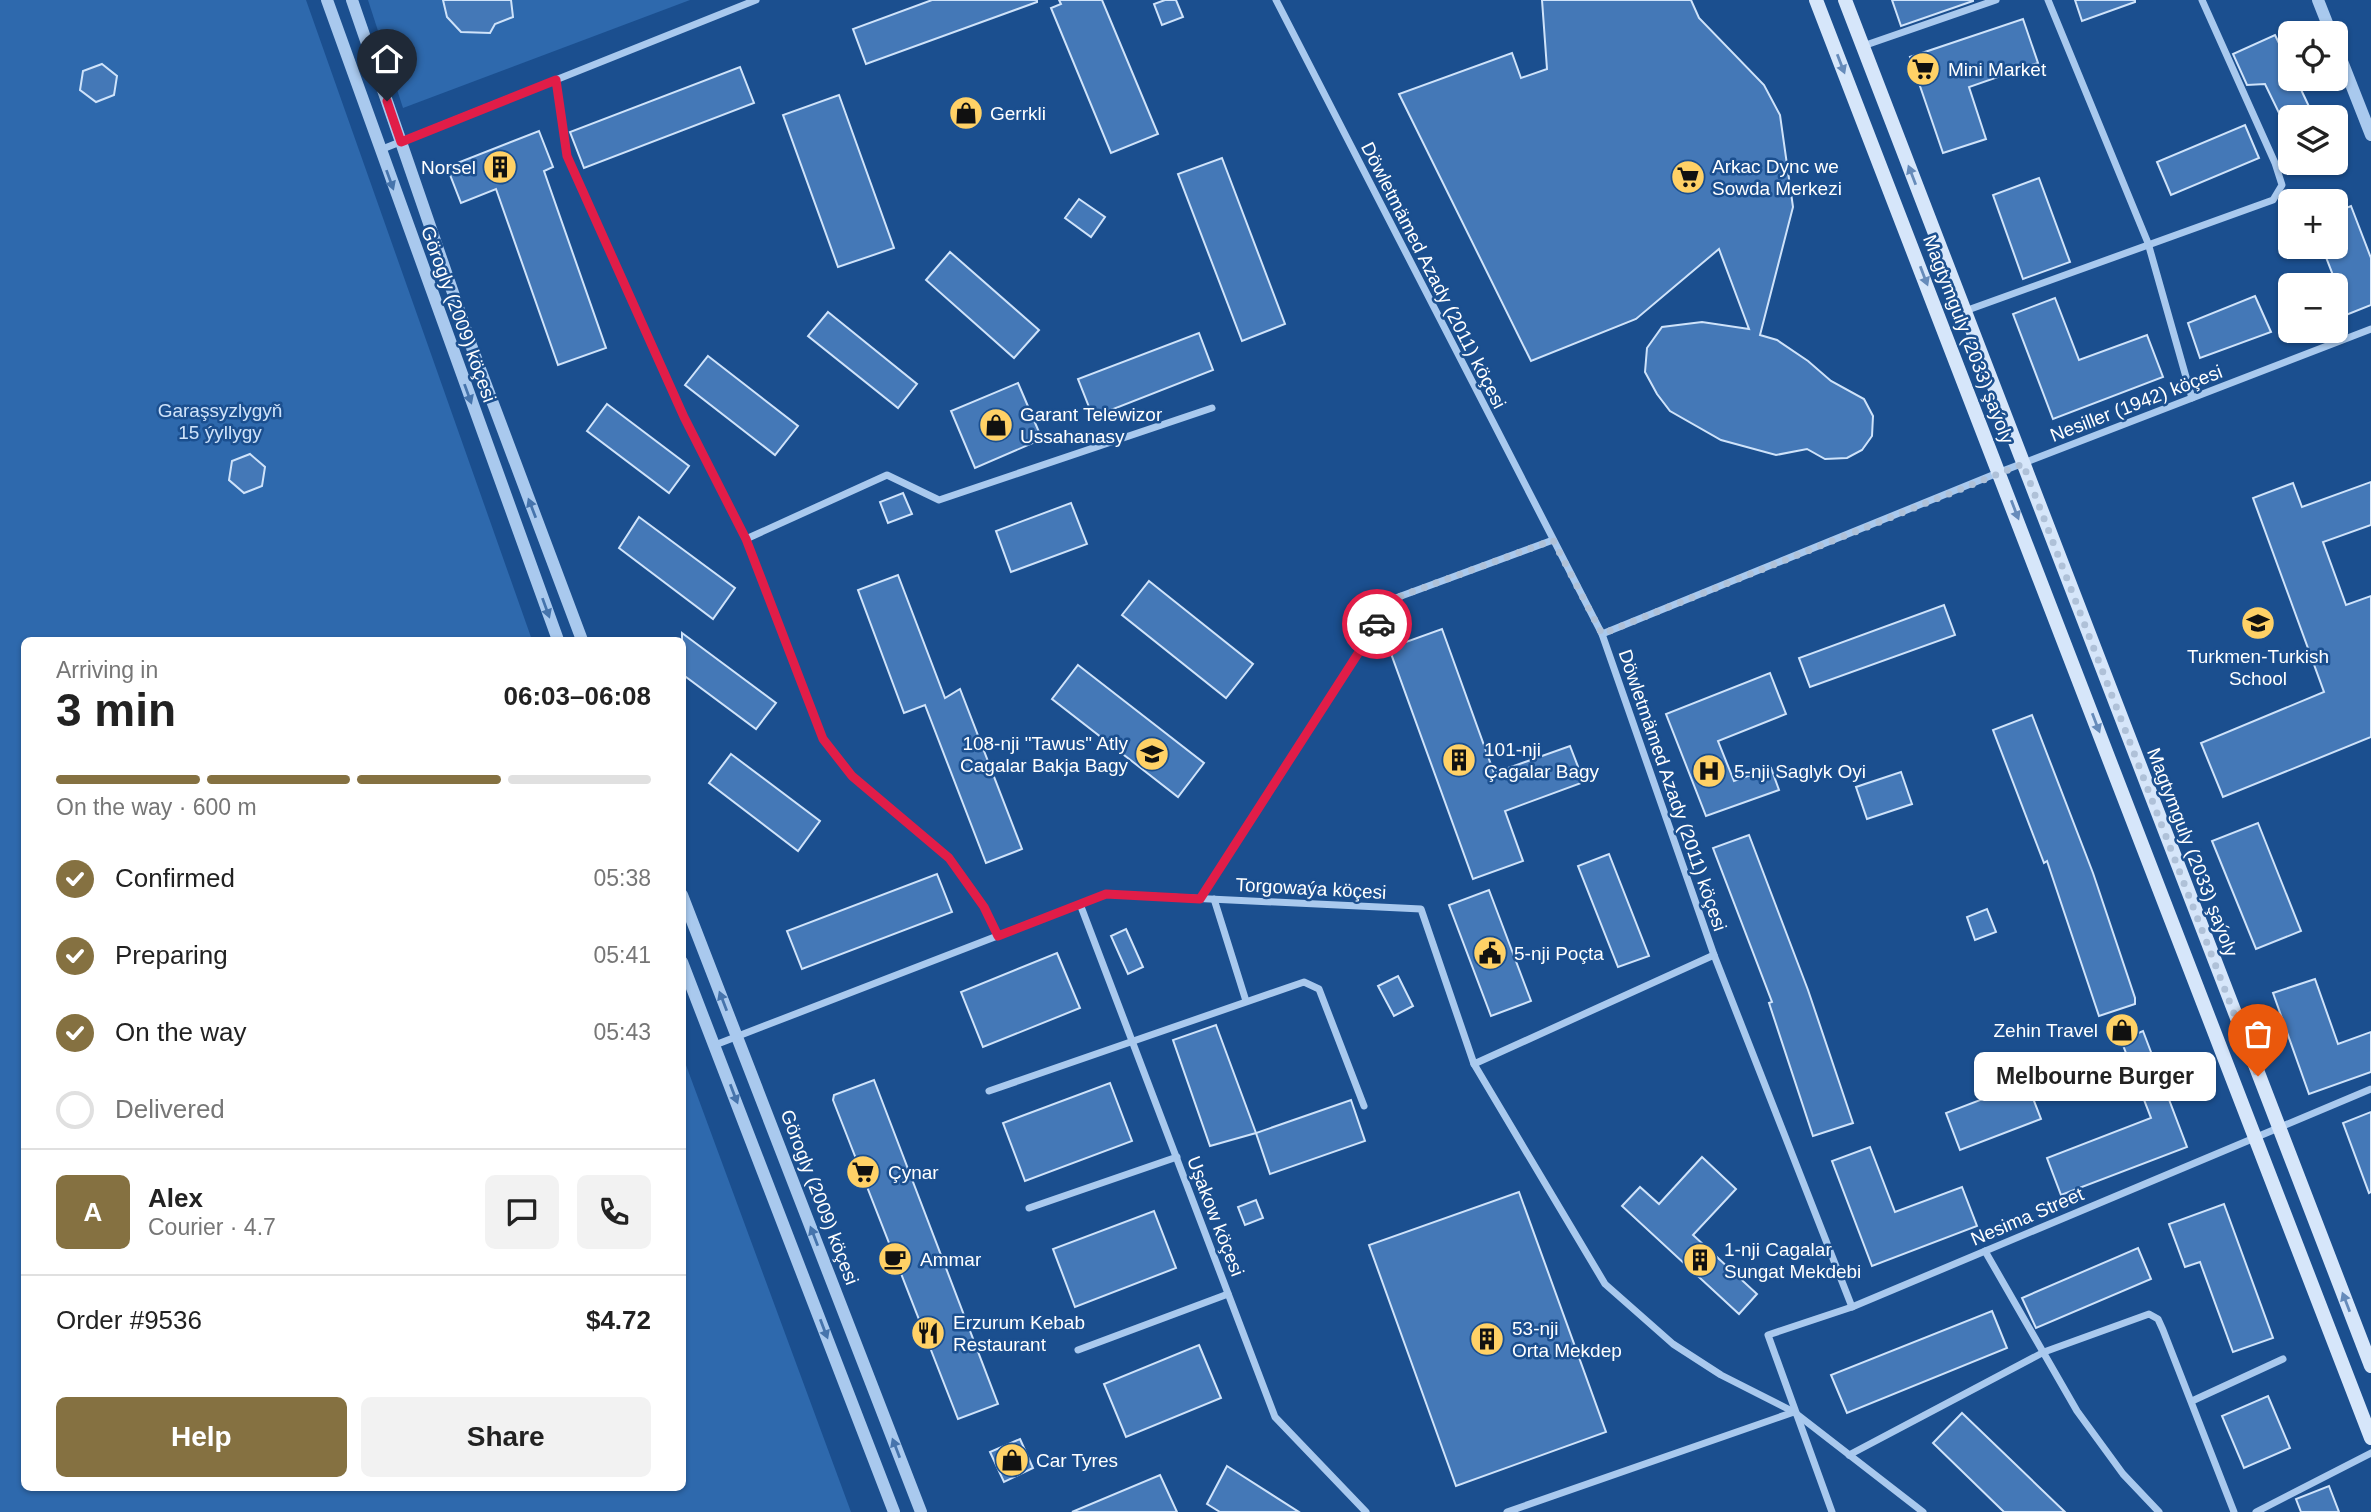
<!DOCTYPE html>
<html lang="en">
<head>
<meta charset="utf-8">
<style>
  :root { --surface:#fff; --page:#f2f2f2; --text:#222; --muted:#767676; --line:#e0e0e0; --accent:#857141 }
  body { margin:0; font-family:Arial,sans-serif; background:var(--page); color:var(--text); height:100vh; display:flex; flex-direction:column; font-size:26px; white-space:nowrap }
  * { box-sizing:border-box; margin:0 }
  p { font-size:23px; color:var(--muted) }
  .icon { flex:none; width:38px; height:38px; fill:none; stroke:currentColor; stroke-width:2; stroke-linecap:round; stroke-linejoin:round }
  .map { position:relative; flex:1; overflow:hidden }
  .drawer { position:absolute; left:21px; top:637px; width:665px; height:854px; display:flex; flex-direction:column; background:var(--surface); border-radius:10px; box-shadow:0 2px 5px #0004 }
  .drawer>* { flex:none }
  .tools { position:absolute; left:2278px; top:21px; display:grid; gap:14px }
  .tools a { display:grid; place-items:center; width:70px; height:70px; border-radius:10px; background:var(--surface); box-shadow:0 2px 5px #0004; font-size:35px }
  .pin { position:absolute; display:grid; place-items:center; width:60px; height:60px; color:#fff; margin:-72px -30px; border-radius:50% 50% 50% 0; rotate:-45deg; box-shadow:0 0 7px #0007 }
  .pin .icon { rotate:45deg }
  .courier { position:absolute; display:grid; place-items:center; width:70px; height:70px; margin:-35px; border:5px solid #e11d48; border-radius:50%; background:#fff; color:#222; box-shadow:0 2px 9px #0007 }
  .bubble { position:absolute; height:49px; border-radius:10px; background:var(--surface); box-shadow:0 2px 5px #0004; font-size:23px; font-weight:700; line-height:49px; text-align:center }
  .head em { font-style:normal; font-weight:700 }
  .head div { display:flex; flex-direction:column-reverse }
  .head { display:flex; align-items:center; justify-content:space-between; height:119px; padding:0 35px }
  h1 { font-size:46px; font-weight:700; line-height:52px }
  .bar { display:grid; grid-template-columns:repeat(4,1fr); gap:10px 7px; align-content:center; height:84px; padding:0 35px }
  .bar i { height:9px; border-radius:5px; background:var(--line) }
  .bar .selected { background:var(--accent) }
  .bar p { grid-column:span 4 }
  .line { display:flex; align-items:center; gap:18px; padding:0 35px; border-top:2px solid var(--line) }
  .line div { flex:1 }
  .round { display:grid; place-items:center; flex:none; width:74px; height:74px; border-radius:10px; background:var(--page) }
  ol { padding:0 35px; list-style:none }
  li { display:flex; align-items:center; gap:21px; height:77px }
  li p { margin-inline-start:auto }
  li .icon { padding:7px; border-radius:50%; background:var(--accent); color:#fff; stroke-width:4 }
  li:last-child { color:var(--muted) }
  li i { width:38px; height:38px; border:4px solid var(--line); border-radius:50% }
  .cta { display:flex; gap:14px; margin-top:auto; padding:14px 35px }
  .cta a { flex:1; height:80px; border-radius:10px; background:var(--accent); color:#fff; font-size:28px; font-weight:700; line-height:80px; text-align:center }
  .cta a+a { background:var(--page); color:var(--text) }
  .map>svg:first-child { display:block }
  .green { fill:#2e69ad }
  .building { fill:#4478b7; stroke:#cfe3fa; stroke-width:2 }
  .lines { fill:none; stroke-linecap:round; stroke-linejoin:round }
  .minor { stroke:#a9c9ee; stroke-width:7 }
  .tertiary { stroke:#a9c9ee; stroke-width:12 }
  .secondary { stroke:#d6e6fa; stroke-width:14 }
  .oneway { fill:#668bba }
  .oneway2 { fill:#4674ac }
  .done { stroke:#afc1d8; stroke-width:7; stroke-dasharray:0 12.6 }
  .route { stroke:#e11d48; stroke-width:9 }
  .labels { text-anchor:middle; stroke-width:5; stroke-linejoin:round; paint-order:stroke }
  .poi-label { font-size:19px; fill:#fff; stroke:#1b4f8f; text-anchor:start }
  .street-label { font-size:19px; fill:#fff; stroke:#1b4f8f }
  .park-label { font-size:19px; fill:#cfe3fa; stroke:#1b4f8f }
</style>
</head>
<body>
<div class="map">
<svg width="2371" height="1512" viewBox="0 0 2371 1512">
  <rect width="100%" height="100%" fill="#1b4f8f"/>
  <!-- green -->
  <g class="green">
    <polygon points="0,0 306,0 532,640 24,640 24,1488 682,1488 683,1057 851,1512 0,1512"/>
    <polygon points="368,0 690,0 403,108"/>
  </g>
  <!-- building -->
  <g class="building">
    <polygon points="443,0 511,0 513,17 495,24 490,33 461,32 447,17"/>
    <polygon points="932,0 1037,0 1037,2 866,64 853,29"/>
    <polygon points="1059,0 1102,0 1158,134 1111,153 1051,8 1061,4"/>
    <polygon points="1165,0 1176,0 1183,17 1162,25 1154,4"/>
    <polygon points="1542,0 1691,0 1699,18 1764,85 1780,115 1793,207 1760,335 1777,340 1808,361 1831,381 1864,399 1873,416 1872,436 1862,450 1847,458 1825,459 1807,449 1776,455 1721,440 1670,411 1657,394 1645,372 1647,348 1662,327 1702,322 1749,329 1719,249 1636,319 1531,361 1399,94 1512,53 1521,78 1547,69"/>
    <polygon points="1892,0 1973,0 1973,1 1901,26"/>
    <polygon points="2075,0 2135,0 2135,2 2082,21"/>
    <polygon points="2023,19 2038,63 1969,87 1986,139 1943,153 1910,57"/>
    <polygon points="2275,35 2291,68 2291,79 2296,79 2314,117 2281,117 2265,84 2247,85 2233,54"/>
    <polygon points="102,64 117,76 114,95 96,102 80,90 83,71"/>
    <polygon points="740,67 754,103 584,168 570,132"/>
    <polygon points="839,95 894,248 838,267 783,115"/>
    <polygon points="2245,125 2259,158 2171,195 2157,162"/>
    <polygon points="539,131 553,167 544,171 606,348 558,365 496,189 461,203 447,167"/>
    <polygon points="1222,158 1285,324 1242,341 1178,174"/>
    <polygon points="2039,178 2070,262 2023,279 1993,195"/>
    <polygon points="1079,199 1105,217 1091,237 1065,218"/>
    <polygon points="2351,206 2371,258 2371,305 2336,319 2336,283 2322,247 2336,247 2336,212"/>
    <polygon points="950,252 1039,330 1014,358 926,280"/>
    <polygon points="2255,296 2271,332 2200,358 2188,323"/>
    <polygon points="2055,298 2079,360 2147,335 2163,377 2053,419 2013,314"/>
    <polygon points="828,312 917,384 898,408 808,336"/>
    <polygon points="1199,333 1213,370 1093,417 1078,379"/>
    <polygon points="708,356 798,426 775,455 685,385"/>
    <polygon points="1018,383 1042,439 975,468 951,411"/>
    <polygon points="607,404 689,466 669,493 587,431"/>
    <polygon points="250,454 265,467 262,486 244,493 229,480 232,461"/>
    <polygon points="2371,482 2371,525 2323,542 2346,605 2371,596 2371,737 2223,797 2201,743 2324,692 2253,498 2293,483 2302,507"/>
    <polygon points="903,493 912,514 888,523 880,502"/>
    <polygon points="1071,503 1087,544 1011,572 996,531"/>
    <polygon points="639,517 735,588 713,619 619,548"/>
    <polygon points="898,575 945,698 960,689 1022,849 986,863 925,705 904,713 858,590"/>
    <polygon points="1149,581 1253,664 1226,698 1122,615"/>
    <polygon points="1944,605 1955,635 1810,687 1799,658"/>
    <polygon points="1442,629 1494,773 1570,746 1584,782 1505,811 1523,861 1473,879 1389,648"/>
    <polygon points="682,633 776,703 756,729 682,674"/>
    <polygon points="1078,665 1204,763 1178,797 1052,699"/>
    <polygon points="1770,673 1786,714 1718,741 1734,781 1771,768 1779,790 1706,816 1666,714"/>
    <polygon points="2032,715 2093,873 2135,998 2135,1004 2099,1016 2047,861 2044,863 1993,730"/>
    <polygon points="731,754 820,821 798,851 709,783"/>
    <polygon points="1901,772 1912,804 1867,819 1856,787"/>
    <polygon points="2258,823 2301,931 2256,949 2212,841"/>
    <polygon points="1749,835 1808,990 1853,1123 1813,1136 1769,1003 1772,1002 1713,848"/>
    <polygon points="1609,854 1649,956 1618,967 1578,866"/>
    <polygon points="937,874 952,912 802,969 787,931"/>
    <polygon points="1489,890 1531,1001 1491,1016 1449,905"/>
    <polygon points="1987,909 1996,932 1975,940 1967,917"/>
    <polygon points="1126,929 1143,967 1128,974 1111,936"/>
    <polygon points="1057,953 1080,1008 983,1047 961,992"/>
    <polygon points="1398,976 1413,1006 1394,1016 1378,986"/>
    <polygon points="2315,979 2338,1044 2371,1032 2371,1072 2309,1094 2273,993"/>
    <polygon points="1216,1025 1256,1133 1210,1146 1173,1040"/>
    <polygon points="2143,1031 2187,1147 2061,1195 2047,1158 2151,1118 2121,1040"/>
    <polygon points="2024,1075 2041,1119 1960,1150 1946,1113 1983,1099 1980,1091"/>
    <polygon points="874,1080 998,1404 958,1419 833,1100 834,1095"/>
    <polygon points="1110,1083 1132,1141 1025,1181 1003,1123"/>
    <polygon points="1351,1100 1365,1141 1270,1174 1256,1133"/>
    <polygon points="2371,1112 2371,1192 2369,1193 2343,1123"/>
    <polygon points="1870,1147 1895,1212 1962,1187 1977,1226 1872,1266 1832,1161"/>
    <polygon points="1702,1157 1736,1189 1693,1235 1757,1294 1739,1314 1622,1206 1640,1187 1659,1204"/>
    <polygon points="1519,1192 1606,1432 1456,1486 1369,1245"/>
    <polygon points="1256,1200 1263,1218 1245,1225 1238,1207"/>
    <polygon points="2224,1204 2273,1338 2233,1352 2200,1262 2185,1267 2169,1224"/>
    <polygon points="1154,1211 1176,1268 1075,1307 1053,1249"/>
    <polygon points="2138,1248 2151,1279 2036,1328 2022,1298"/>
    <polygon points="1992,1311 2007,1348 1847,1413 1831,1375"/>
    <polygon points="1199,1345 1221,1398 1126,1437 1104,1384"/>
    <polygon points="2268,1396 2290,1448 2244,1468 2222,1416"/>
    <polygon points="1962,1413 2065,1512 2004,1512 1933,1443"/>
    <polygon points="1020,1439 1033,1468 1004,1482 990,1452"/>
    <polygon points="1227,1466 1299,1512 1220,1512 1207,1504"/>
    <polygon points="1160,1475 1177,1512 1072,1512"/>
    <polygon points="2329,1486 2339,1512 2301,1512 2296,1499"/>
  </g>
  <g class="lines">
    <!-- minor -->
    <g class="minor">
      <polyline points="1276,0 1602,634 1714,955 1852,1307"/>
      <polyline points="2048,0 2148,243 2192,398"/>
      <polyline points="1863,46 1996,0"/>
      <polyline points="556,80 567,156 684,417 746,539 823,739 852,776 949,858 984,907 998,936"/>
      <polyline points="380,150 756,0"/>
      <polyline points="1965,311 2273,200 2282,185 2275,163 2202,0"/>
      <polyline points="746,539 887,475 939,500 1212,408"/>
      <polyline points="1602,634 2000,472 2371,329"/>
      <polyline points="1200,899 1393,599 1553,540"/>
      <polyline points="1214,899 1246,1001"/>
      <polyline points="1080,904 1275,1417 1366,1512"/>
      <polyline points="715,1045 1106,894 1421,909 1474,1064 1714,955"/>
      <polyline points="1474,1064 1605,1284 1673,1344 1721,1375 1794,1412 1923,1512"/>
      <polyline points="989,1091 1304,982 1319,989 1364,1106"/>
      <polyline points="1029,1208 1177,1157"/>
      <polyline points="1985,1251 2077,1411 2123,1474 2159,1512"/>
      <polyline points="1078,1350 1228,1294"/>
      <polyline points="2192,1401 2283,1359"/>
      <polyline points="1849,1455 2044,1352 2149,1314 2158,1319 2163,1330 2234,1512"/>
      <polyline points="1507,1512 1794,1412"/>
      <polyline points="1832,1512 1768,1335 1852,1307 2371,1089"/>
      <polyline points="2256,1512 2371,1453"/>
    </g>
    <!-- tertiary -->
    <g class="tertiary">
      <polyline points="327,0 558,640"/>
      <polyline points="352,0 471,345 582,640"/>
      <polyline points="2318,0 2331,33"/>
      <polyline points="2336,46 2371,135"/>
      <polyline points="682,895 921,1512"/>
      <polyline points="682,962 894,1512"/>
    </g>
    <!-- secondary -->
    <g class="secondary">
      <polyline points="1816,0 2371,1438"/>
      <polyline points="1845,0 2371,1366"/>
    </g>
  </g>
  <!-- one-way arrows -->
  <defs><path id="oneway-solid" d="M-6-.8H1V-3.2L6.5 0L1 3.2V.8H-6Z" transform="scale(1.75)"/></defs>
  <g class="oneway">
    <use href="#oneway-solid" transform="translate(1841 64) rotate(69)"/>
    <use href="#oneway-solid" transform="translate(1912 175) rotate(-111)"/>
    <use href="#oneway-solid" transform="translate(1924 276) rotate(69)"/>
    <use href="#oneway-solid" transform="translate(2015 510) rotate(69)"/>
    <use href="#oneway-solid" transform="translate(2096 723) rotate(69)"/>
    <use href="#oneway-solid" transform="translate(2346 1302) rotate(-111)"/>
  </g>
  <g class="oneway2">
    <use href="#oneway-solid" transform="translate(390 180) rotate(70)"/>
    <use href="#oneway-solid" transform="translate(468 394) rotate(70)"/>
    <use href="#oneway-solid" transform="translate(532 508) rotate(-111)"/>
    <use href="#oneway-solid" transform="translate(546 608) rotate(70)"/>
    <use href="#oneway-solid" transform="translate(723 1001) rotate(-111)"/>
    <use href="#oneway-solid" transform="translate(734 1094) rotate(69)"/>
    <use href="#oneway-solid" transform="translate(814 1236) rotate(-111)"/>
    <use href="#oneway-solid" transform="translate(824 1329) rotate(69)"/>
    <use href="#oneway-solid" transform="translate(896 1448) rotate(-111)"/>
  </g>
  <g class="lines">
    <!-- done -->
    <polyline class="done" points="1377,624 1393,599 1553,540 1602,634 2023,464 2258,1076"/>
    <!-- route -->
    <polyline class="route" points="387,101 401,142 556,80 567,156 684,417 746,539 823,739 852,776 949,858 984,907 998,936 1106,894 1200,899 1377,624"/>
  </g>
  <!-- icons -->
  <defs>
    <g id="supermarket-disc" transform="scale(1.75)"><circle r="9.5" fill="#ffd166" stroke="#1b4f8f"/><path d="M-6-5.5h2.5l.6 2H6L4.5 2H-2.5L-4.4-4H-6ZM-1.5 3.2a1.3 1.3 0 1 0 .1 0ZM3 3.2a1.3 1.3 0 1 0 .1 0Z" fill="#111"/></g>
    <g id="shop-disc" transform="scale(1.75)"><circle r="9.5" fill="#ffd166" stroke="#1b4f8f"/><path d="M-5-2.5h2.3a2.7 3.5 0 0 1 5.4 0H5L5.5 6h-11ZM-1.5-2.5h3a1.5 2.3 0 0 0-3 0Z" fill="#111"/></g>
    <g id="building-disc" transform="scale(1.75)"><circle r="9.5" fill="#ffd166" stroke="#1b4f8f"/><path d="M-4-6H4V6H1V3H-1V6H-4ZM-2.5-4.3h1.7v1.8h-1.7ZM.8-4.3h1.7v1.8H.8ZM-2.5-1h1.7V.8h-1.7ZM.8-1h1.7V.8H.8Z" fill="#111"/></g>
    <g id="school-disc" transform="scale(1.75)"><circle r="9.5" fill="#ffd166" stroke="#1b4f8f"/><path d="M0-5L7-2L0 1L-7-2ZM-4 1L0 2.5L4 1V4Q0 6-4 4Z" fill="#111"/></g>
    <g id="hospital-disc" transform="scale(1.75)"><circle r="9.5" fill="#ffd166" stroke="#1b4f8f"/><path d="M-5-5h3v3.5h4V-5h3V5h-3V1.5h-4V5h-3Z" fill="#111"/></g>
    <g id="civic-disc" transform="scale(1.75)"><circle r="9.5" fill="#ffd166" stroke="#1b4f8f"/><path d="M-.6-6.5H3V-4.5H.6V-3L4-1V1h2V6H-6V1h2V-1L-.6-3ZM-1.2 2.5V6h2.4V2.5Z" fill="#111"/></g>
    <g id="cafe-disc" transform="scale(1.75)"><circle r="9.5" fill="#ffd166" stroke="#1b4f8f"/><path d="M-5.5-4.5H6V0H3Q3 3.5 0 3.5H-2.5Q-5.5 3.5-5.5 0ZM3-3.2v2h1.7v-2ZM-6 4.5H4V6H-6Z" fill="#111"/></g>
    <g id="restaurant-disc" transform="scale(1.75)"><circle r="9.5" fill="#ffd166" stroke="#1b4f8f"/><path d="M-5-6h1v4h1v-4h1v4h1v-4h1v5L-1.5 .5V6h-2V.5L-5-1ZM5-6V6H3V1.5H1.5Q1.5-4 5-6Z" fill="#111"/></g>
  </defs>
  <g fill-rule="evenodd">
    <use href="#supermarket-disc" x="1923" y="69"/>
    <use href="#shop-disc" x="966" y="113"/>
    <use href="#building-disc" x="500" y="167"/>
    <use href="#supermarket-disc" x="1688" y="177"/>
    <use href="#shop-disc" x="996" y="425"/>
    <use href="#school-disc" x="2258" y="623"/>
    <use href="#school-disc" x="1152" y="754"/>
    <use href="#building-disc" x="1459" y="760"/>
    <use href="#hospital-disc" x="1709" y="771"/>
    <use href="#civic-disc" x="1490" y="953"/>
    <use href="#shop-disc" x="2122" y="1030"/>
    <use href="#supermarket-disc" x="863" y="1172"/>
    <use href="#cafe-disc" x="895" y="1259"/>
    <use href="#building-disc" x="1700" y="1260"/>
    <use href="#restaurant-disc" x="928" y="1333"/>
    <use href="#building-disc" x="1487" y="1339"/>
    <use href="#shop-disc" x="1012" y="1460"/>
  </g>
  <g class="labels">
    <!-- poi labels -->
    <g class="poi-label">
      <text x="1948" y="76">Mini Market</text>
      <text x="990" y="120">Gerrkli</text>
      <text x="1712" y="173">Arkac Dync we<tspan x="1712" dy="22">Sowda Merkezi</tspan></text>
      <text x="476" y="174" text-anchor="end">Norsel</text>
      <text x="1020" y="421">Garant Telewizor<tspan x="1020" dy="22">Ussahanasy</tspan></text>
      <text x="2258" y="663" text-anchor="middle">Turkmen-Turkish<tspan x="2258" dy="22">School</tspan></text>
      <text x="1128" y="750" text-anchor="end">108-nji "Tawus" Atly<tspan x="1128" dy="22">Cagalar Bakja Bagy</tspan></text>
      <text x="1484" y="756">101-nji<tspan x="1484" dy="22">Çagalar Bagy</tspan></text>
      <text x="1734" y="778">5-nji Saglyk Oyi</text>
      <text x="1514" y="960">5-nji Poçta</text>
      <text x="2098" y="1037" text-anchor="end">Zehin Travel</text>
      <text x="888" y="1179">Çynar</text>
      <text x="1724" y="1256">1-nji Cagalar<tspan x="1724" dy="22">Sungat Mekdebi</tspan></text>
      <text x="920" y="1266">Ammar</text>
      <text x="953" y="1329">Erzurum Kebab<tspan x="953" dy="22">Restaurant</tspan></text>
      <text x="1512" y="1335">53-nji<tspan x="1512" dy="22">Orta Mekdep</tspan></text>
      <text x="1036" y="1467">Car Tyres</text>
    </g>
    <!-- street labels -->
    <g class="street-label">
      <text transform="translate(1434 275) rotate(63)" y="7">Döwletmämed Azady (2011) köçesi</text>
      <text transform="translate(459 314) rotate(70)" y="7">Görogly (2009) köçesi</text>
      <text transform="translate(1969 339) rotate(69)" y="7">Magtymguly (2033) şaýoly</text>
      <text transform="translate(2136 403) rotate(-21)" y="7">Nesiller (1942) köçesi</text>
      <text transform="translate(1673 790) rotate(71)" y="7">Döwletmämed Azady (2011) köçesi</text>
      <text transform="translate(2193 852) rotate(69)" y="7">Magtymguly (2033) şaýoly</text>
      <text transform="translate(1311 888) rotate(3)" y="7">Torgowaýa köçesi</text>
      <text transform="translate(820 1197) rotate(69)" y="7">Görogly (2009) köçesi</text>
      <text transform="translate(1216 1216) rotate(69)" y="7">Uşakow köçesi</text>
      <text transform="translate(2027 1216) rotate(-23)" y="7">Nesima Street</text>
    </g>
    <!-- park labels -->
    <g class="park-label">
      <text x="220" y="417">Garaşsyzlygyň<tspan x="220" dy="22">15 ýyllygy</tspan></text>
    </g>
  </g>
</svg>
<div class="tools">
<a><svg class="icon" aria-label="locate" viewBox="0 0 24 24"><circle cx="12" cy="12" r="6"/><path d="M12 2v4M12 18v4M2 12h4M18 12h4"/></svg></a>
<a><svg class="icon" aria-label="layers" viewBox="0 0 24 24"><path d="M12 4l9 5-9 5-9-5zM3 14l9 5 9-5"/></svg></a>
<a>+</a>
<a>−</a>
</div>
<div class="pin" style="left:2258px;top:1076px;background:#ea580c"><svg class="icon" aria-label="bag" viewBox="0 0 24 24"><path d="M5 8h14l-1 12H6zM9 8a3 3 0 0 1 6 0"/></svg></div>
<div class="pin" style="left:387px;top:101px;background:#1f2937"><svg class="icon" aria-label="home" viewBox="0 0 24 24"><path d="M3 11l9-7 9 7M6 9v11h12V9"/></svg></div>
<div class="courier" style="left:1377px;top:624px"><svg class="icon" aria-label="car" viewBox="0 0 24 24"><path d="M5 17H2v-5l4-1 3-4h7l3 4 3 1v5h-3M9 17h6M6 11h13"/><circle cx="7" cy="17" r="2"/><circle cx="17" cy="17" r="2"/></svg></div>
<div class="bubble" style="left:1974px;top:1052px;width:242px">Melbourne Burger</div>
<section class="drawer">
<div class="head"><div><h1>3 min</h1><p>Arriving in</p></div><em>06:03–06:08</em></div>
<div class="bar"><i class="selected"></i><i class="selected"></i><i class="selected"></i><i></i><p>On the way · 600 m</p></div>
<ol>
<li><svg class="icon" aria-label="check" viewBox="0 0 24 24"><path d="M5 12l5 5 9-10"/></svg>Confirmed<p>05:38</p></li>
<li><svg class="icon" aria-label="check" viewBox="0 0 24 24"><path d="M5 12l5 5 9-10"/></svg>Preparing<p>05:41</p></li>
<li><svg class="icon" aria-label="check" viewBox="0 0 24 24"><path d="M5 12l5 5 9-10"/></svg>On the way<p>05:43</p></li>
<li><i></i>Delivered</li>
</ol>
<div class="line" style="height:126px"><b class="round" style="background:var(--accent);color:#fff">A</b><div><b>Alex</b><p>Courier · 4.7</p></div><a class="round"><svg class="icon" aria-label="chat" viewBox="0 0 24 24"><path d="M4 5h16v11H9l-5 4z"/></svg></a><a class="round"><svg class="icon" aria-label="phone" viewBox="0 0 24 24"><path d="M5 4h4l2 5-3 2q2 4 5 5l2-3 5 2v4C11 20 4 13 5 4z"/></svg></a></div>
<div class="line" style="height:91px"><div>Order #9536</div><b>$4.72</b></div>
<div class="cta"><a>Help</a><a>Share</a></div>
</section>
</div>
</body>
</html>
